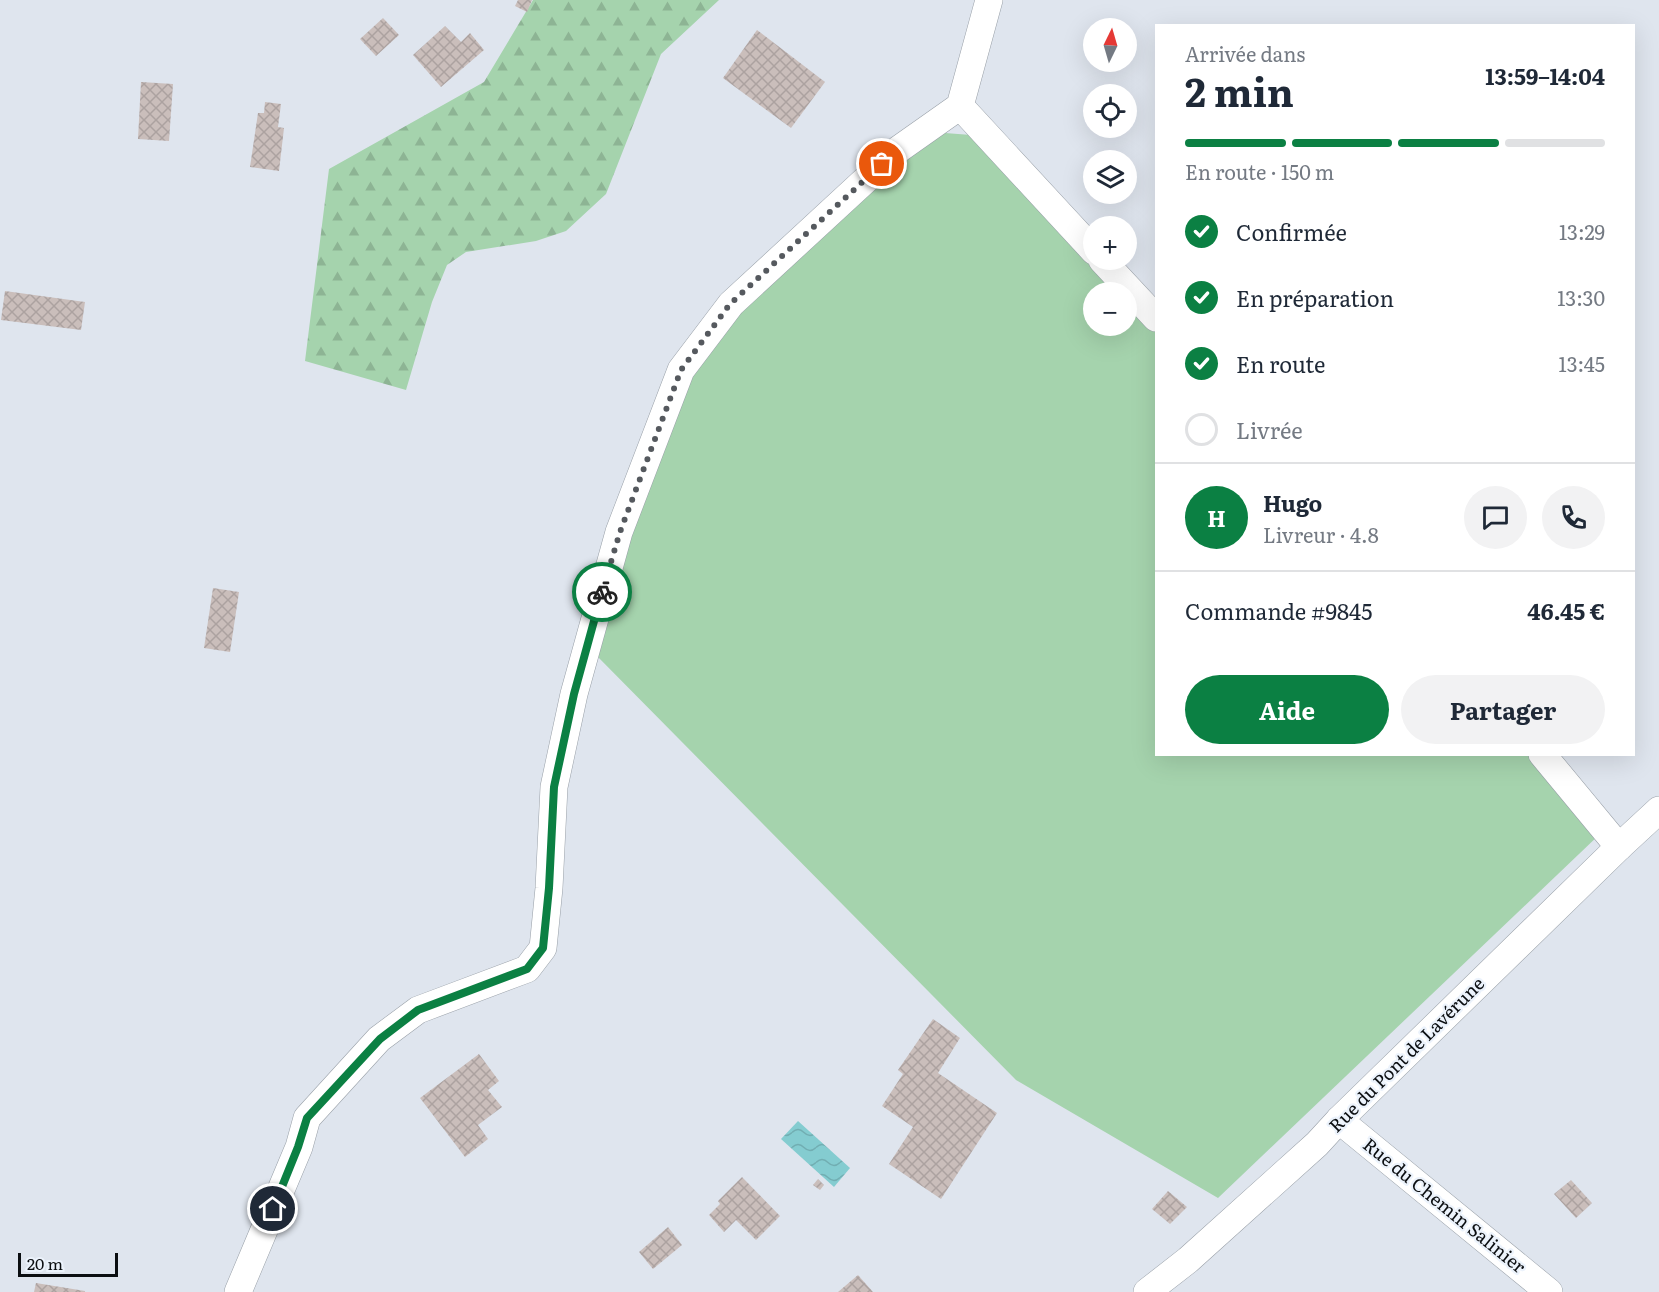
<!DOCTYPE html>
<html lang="fr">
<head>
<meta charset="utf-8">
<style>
  :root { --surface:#fff; --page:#f2f2f3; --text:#1f2937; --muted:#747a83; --line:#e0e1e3; --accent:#0b8043 }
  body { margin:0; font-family:Literata,serif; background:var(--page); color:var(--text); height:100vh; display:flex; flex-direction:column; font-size:22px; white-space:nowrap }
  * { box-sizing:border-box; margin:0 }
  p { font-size:20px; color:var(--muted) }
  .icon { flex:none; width:33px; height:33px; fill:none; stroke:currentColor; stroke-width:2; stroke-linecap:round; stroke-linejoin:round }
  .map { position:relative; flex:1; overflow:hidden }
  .details { position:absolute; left:1155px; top:24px; width:480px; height:732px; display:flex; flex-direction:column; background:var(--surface); border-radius:0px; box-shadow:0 6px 24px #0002 }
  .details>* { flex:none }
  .needle { width:39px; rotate:5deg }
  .buttons { position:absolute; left:1083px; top:18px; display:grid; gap:12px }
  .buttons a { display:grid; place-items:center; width:54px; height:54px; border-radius:50%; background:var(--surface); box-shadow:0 6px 24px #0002; font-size:30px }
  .scale { position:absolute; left:18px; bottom:15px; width:100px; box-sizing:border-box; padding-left:6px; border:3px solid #0b0e11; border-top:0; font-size:16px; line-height:21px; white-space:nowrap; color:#0b0e11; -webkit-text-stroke:4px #ecf3fc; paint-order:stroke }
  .pin { position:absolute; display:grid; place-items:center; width:51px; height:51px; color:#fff; margin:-26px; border:3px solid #fff; border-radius:50%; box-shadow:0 2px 6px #0007 }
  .courier { position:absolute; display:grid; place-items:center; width:60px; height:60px; margin:-30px; border:4px solid #0b8043; border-radius:50%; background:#fff; color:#222; box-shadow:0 2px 8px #0007 }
  .head em { font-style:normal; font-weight:700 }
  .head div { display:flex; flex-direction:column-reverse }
  .head { display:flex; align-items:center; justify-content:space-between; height:102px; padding:0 30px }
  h1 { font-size:39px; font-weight:700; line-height:45px }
  .bar { display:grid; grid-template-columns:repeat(4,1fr); gap:9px 6px; align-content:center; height:72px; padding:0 30px }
  .bar i { height:8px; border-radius:4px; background:var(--line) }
  .bar .active { background:var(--accent) }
  .bar p { grid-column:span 4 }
  .line { display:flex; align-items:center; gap:15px; padding:0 30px; border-top:2px solid var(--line) }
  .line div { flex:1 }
  .round { display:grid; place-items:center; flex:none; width:63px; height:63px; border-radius:32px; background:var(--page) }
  ol { padding:0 30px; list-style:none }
  li { display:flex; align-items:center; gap:18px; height:66px }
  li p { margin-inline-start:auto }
  li .icon { padding:6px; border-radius:50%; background:var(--accent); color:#fff; stroke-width:4 }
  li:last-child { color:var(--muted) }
  li i { width:33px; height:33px; border:3px solid var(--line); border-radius:50% }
  .primary-button { display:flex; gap:12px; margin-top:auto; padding:12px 30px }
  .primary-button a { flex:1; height:69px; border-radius:36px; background:var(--accent); color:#fff; font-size:24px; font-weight:700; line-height:69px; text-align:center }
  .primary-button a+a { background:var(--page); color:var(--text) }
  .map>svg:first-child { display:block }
  .grass { fill:#a5d3ad }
  .forest { fill:url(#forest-firs) }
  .water { fill:url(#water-waves) }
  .building { fill:url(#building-cross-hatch) }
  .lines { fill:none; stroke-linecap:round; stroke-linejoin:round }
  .minor-casing { stroke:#99a0a8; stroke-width:28 }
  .minor { stroke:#fff; stroke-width:27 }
  .done { stroke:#55595e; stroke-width:6; stroke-dasharray:0 10.8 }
  .route { stroke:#0b8043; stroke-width:8 }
  .labels { text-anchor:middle; stroke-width:4.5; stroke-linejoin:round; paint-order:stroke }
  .street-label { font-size:18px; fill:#0b0e11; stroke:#ecf3fc }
</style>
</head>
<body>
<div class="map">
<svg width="1659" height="1292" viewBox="0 0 1659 1292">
  <defs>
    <pattern id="forest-firs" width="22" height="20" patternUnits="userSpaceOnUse" patternTransform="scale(1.5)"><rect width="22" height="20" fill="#a5d3ad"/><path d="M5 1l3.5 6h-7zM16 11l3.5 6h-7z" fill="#8db494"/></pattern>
    <pattern id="water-waves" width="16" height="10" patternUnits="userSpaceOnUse" patternTransform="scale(1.5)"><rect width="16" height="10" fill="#84ccd0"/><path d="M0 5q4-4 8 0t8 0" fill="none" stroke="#71aeb2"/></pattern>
    <pattern id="building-cross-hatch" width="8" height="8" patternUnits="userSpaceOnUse" patternTransform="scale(1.5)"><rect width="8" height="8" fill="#cabebb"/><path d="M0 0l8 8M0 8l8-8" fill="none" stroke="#aca2a0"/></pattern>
  </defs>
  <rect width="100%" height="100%" fill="#dfe5ee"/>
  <!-- grass -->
  <polygon class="grass" points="945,133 971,135 1122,292 1094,292 1094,326 1126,326 1127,297 1156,328 1156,754 1535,755 1601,833 1218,1198 1016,1080 596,655 652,464 690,375 730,321 924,139"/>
  <!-- forest -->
  <polygon class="forest" points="533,0 719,0 661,54 606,194 566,231 536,241 466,252 447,265 432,302 406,390 305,361 329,169 484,82"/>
  <!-- water -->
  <polygon class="water" points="798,1121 850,1168 834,1187 781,1139"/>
  <!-- building -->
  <g class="building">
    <polygon points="518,0 532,0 527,12 515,6"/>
    <polygon points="383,18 399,35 376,56 360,39"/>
    <polygon points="445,26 461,42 470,33 484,50 441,87 413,55"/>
    <polygon points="757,30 825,82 791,128 723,78"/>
    <polygon points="141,82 173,84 169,141 138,139"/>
    <polygon points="265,102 281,104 278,127 284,128 279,171 250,167 258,113 264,113"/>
    <polygon points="5,291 85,302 81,330 1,320"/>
    <polygon points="213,588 239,592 230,652 204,648"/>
    <polygon points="933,1019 960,1038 938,1073 997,1113 941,1199 889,1164 913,1127 882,1106 903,1074 898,1070"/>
    <polygon points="479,1054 499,1081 488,1090 502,1107 478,1125 488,1139 465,1157 420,1098"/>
    <polygon points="742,1177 780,1216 756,1240 736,1220 724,1232 709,1215 720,1204 718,1201"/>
    <polygon points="818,1179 824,1185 820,1190 813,1185"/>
    <polygon points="1571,1180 1592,1203 1576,1218 1554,1194"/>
    <polygon points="1168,1191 1187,1207 1170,1224 1152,1209"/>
    <polygon points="668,1227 682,1245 653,1269 639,1252"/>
    <polygon points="858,1275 873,1292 838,1292"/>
    <polygon points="36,1283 85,1291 85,1292 34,1292"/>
  </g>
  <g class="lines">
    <!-- minor casing -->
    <g class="minor-casing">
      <g id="minor">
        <polyline points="960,106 1094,251"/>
        <polyline points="1102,260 1156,318"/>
        <polyline points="1542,754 1619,847"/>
        <polyline points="1339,1120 1549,1292"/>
        <polyline points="238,1292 299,1147 307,1118 379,1039 418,1010 527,969 543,948 549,888 554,787 574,694 619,532 681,370 731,304 899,149 960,106 989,0"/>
        <polyline points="1147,1292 1188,1260 1317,1144 1339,1120 1619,847 1659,810"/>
      </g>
    </g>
    <!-- minor -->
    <use href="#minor" class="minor"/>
  </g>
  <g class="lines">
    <!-- done -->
    <polyline class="done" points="602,592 620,532 681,370 730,304 882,164"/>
    <!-- route -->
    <polyline class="route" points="273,1209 298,1147 307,1118 380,1039 418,1010 527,969 543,948 549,888 554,787 574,694 602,592"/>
  </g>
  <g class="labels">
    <!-- street labels -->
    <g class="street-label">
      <text transform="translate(1407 1055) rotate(-45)" y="6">Rue du Pont de Lavérune</text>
      <text transform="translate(1444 1206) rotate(39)" y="6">Rue du Chemin Salinier</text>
    </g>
  </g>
</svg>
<div class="buttons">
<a><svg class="needle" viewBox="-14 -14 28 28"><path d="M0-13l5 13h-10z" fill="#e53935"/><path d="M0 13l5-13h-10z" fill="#747a83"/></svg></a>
<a><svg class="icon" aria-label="locate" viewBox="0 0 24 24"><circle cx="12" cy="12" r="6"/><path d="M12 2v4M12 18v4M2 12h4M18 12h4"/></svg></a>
<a><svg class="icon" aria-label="layers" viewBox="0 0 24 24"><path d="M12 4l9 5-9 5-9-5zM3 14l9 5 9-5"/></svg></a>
<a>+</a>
<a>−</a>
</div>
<div class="scale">20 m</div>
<div class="pin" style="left:882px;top:164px;background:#ea580c"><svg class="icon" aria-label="bag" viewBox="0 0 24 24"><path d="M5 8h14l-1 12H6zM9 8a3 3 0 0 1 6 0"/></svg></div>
<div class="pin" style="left:273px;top:1209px;background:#1f2937"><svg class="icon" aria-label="home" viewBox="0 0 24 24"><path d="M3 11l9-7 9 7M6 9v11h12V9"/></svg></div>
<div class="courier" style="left:602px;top:592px"><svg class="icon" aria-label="bike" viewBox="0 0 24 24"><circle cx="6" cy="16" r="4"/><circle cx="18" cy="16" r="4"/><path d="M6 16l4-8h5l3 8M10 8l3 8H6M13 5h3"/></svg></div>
<section class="details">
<div class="head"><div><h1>2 min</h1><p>Arrivée dans</p></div><em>13:59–14:04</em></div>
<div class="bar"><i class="active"></i><i class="active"></i><i class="active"></i><i></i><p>En route · 150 m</p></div>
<ol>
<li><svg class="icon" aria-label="check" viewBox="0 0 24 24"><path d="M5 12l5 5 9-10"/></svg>Confirmée<p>13:29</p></li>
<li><svg class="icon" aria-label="check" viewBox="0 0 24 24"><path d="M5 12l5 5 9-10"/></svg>En préparation<p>13:30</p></li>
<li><svg class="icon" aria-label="check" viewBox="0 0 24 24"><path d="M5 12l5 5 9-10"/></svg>En route<p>13:45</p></li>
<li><i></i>Livrée</li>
</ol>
<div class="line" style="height:108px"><b class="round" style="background:var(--accent);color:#fff">H</b><div><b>Hugo</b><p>Livreur · 4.8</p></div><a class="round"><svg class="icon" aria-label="chat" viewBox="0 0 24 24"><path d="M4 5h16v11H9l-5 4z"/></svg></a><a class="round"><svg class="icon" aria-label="phone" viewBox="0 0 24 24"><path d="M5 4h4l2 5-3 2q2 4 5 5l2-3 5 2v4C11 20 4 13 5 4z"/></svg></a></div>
<div class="line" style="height:78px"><div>Commande #9845</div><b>46.45 €</b></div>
<div class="primary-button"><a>Aide</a><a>Partager</a></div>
</section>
</div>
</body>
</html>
